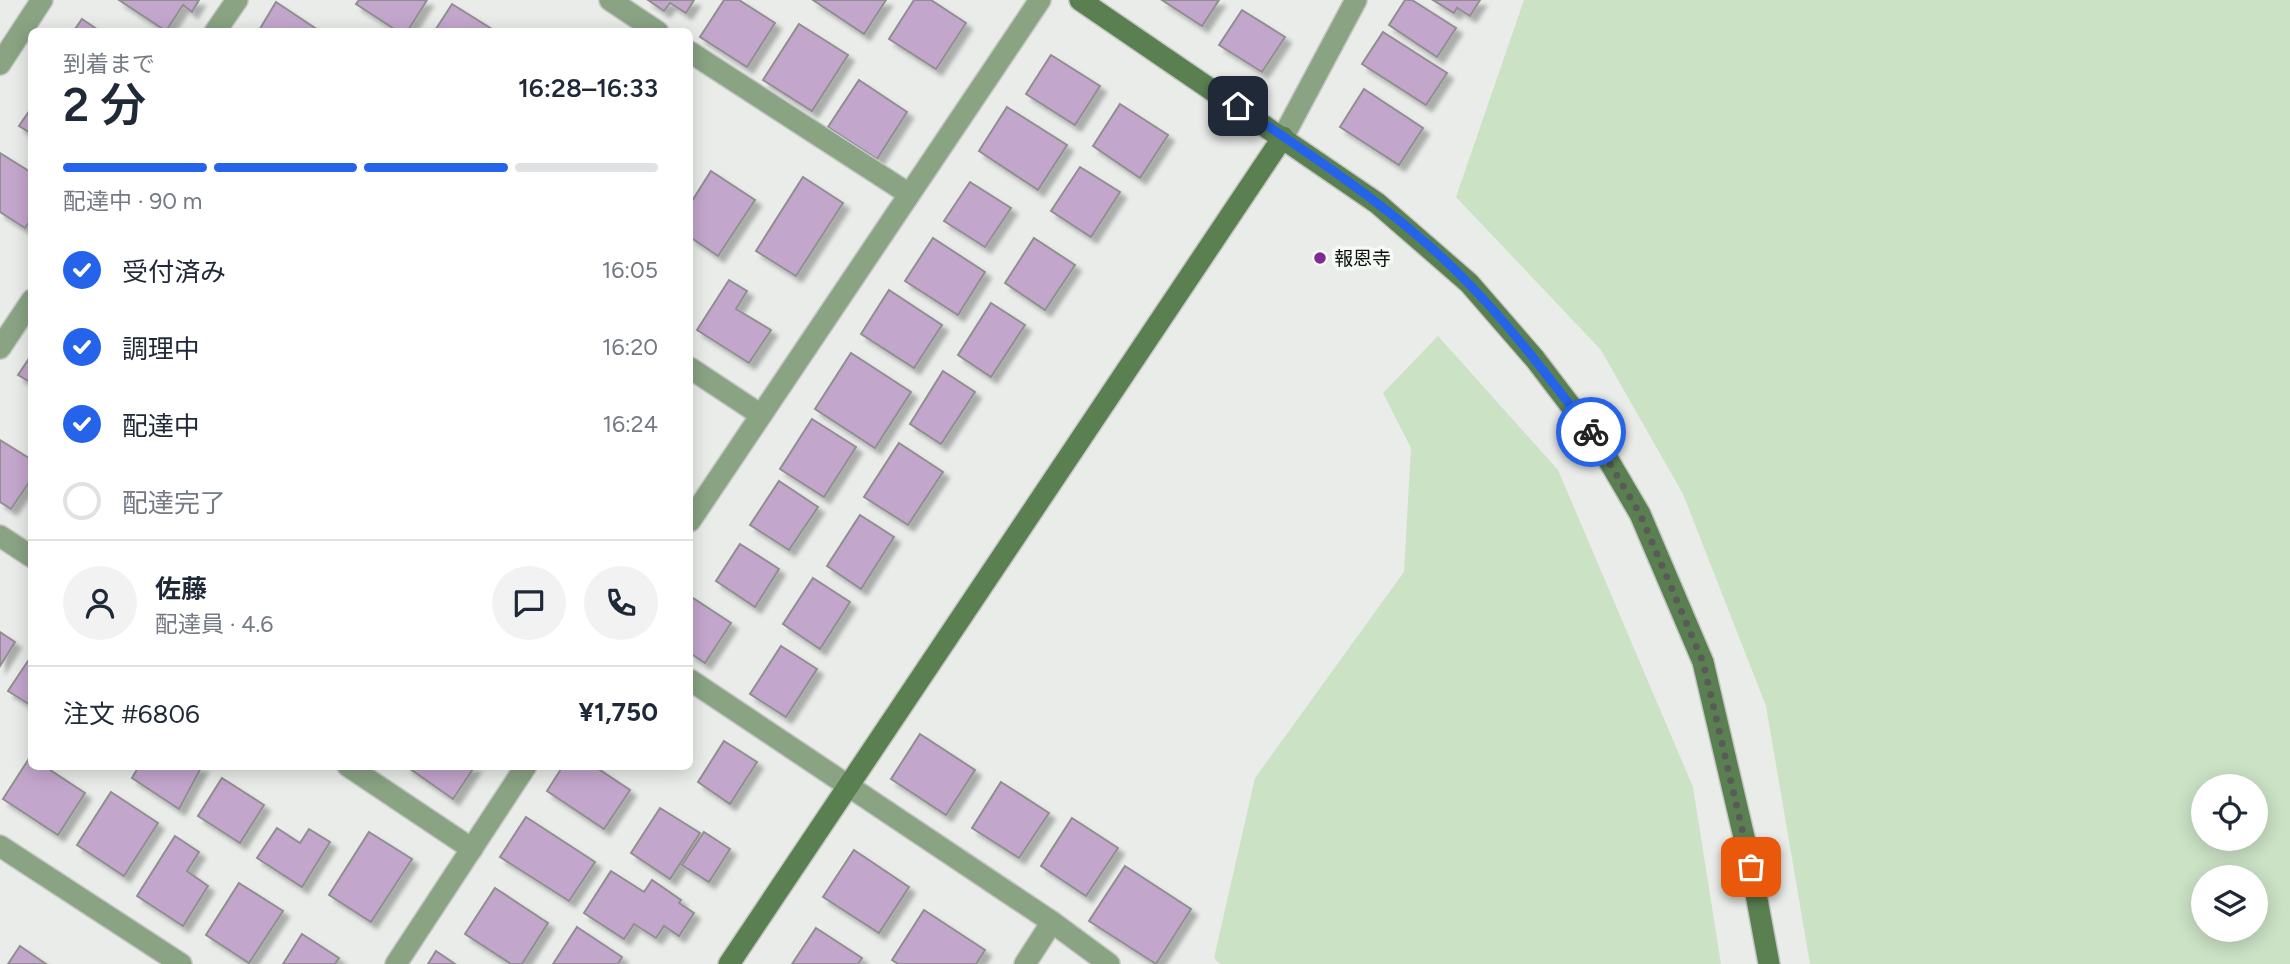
<!DOCTYPE html>
<html lang="ja">
<head>
<meta charset="utf-8">
<style>
  :root { --surface:#fff; --page:#f2f2f3; --text:#1f2937; --muted:#747a83; --line:#e0e1e3; --accent:#2563eb }
  body { margin:0; font-family:Figtree,"Noto Sans JP",sans-serif; background:var(--page); color:var(--text); height:100vh; display:flex; flex-direction:column; font-size:26px; white-space:nowrap }
  * { box-sizing:border-box; margin:0 }
  p { font-size:23px; color:var(--muted) }
  .icon { flex:none; width:38px; height:38px; fill:none; stroke:currentColor; stroke-width:2; stroke-linecap:round; stroke-linejoin:round }
  .map { position:relative; flex:1; overflow:hidden }
  .sheet { position:absolute; left:28px; top:28px; width:665px; height:742px; display:flex; flex-direction:column; background:var(--surface); border-radius:10px; box-shadow:0 4px 18px #0003 }
  .sheet>* { flex:none }
  .controls { position:absolute; left:2191px; top:774px; display:grid; gap:14px }
  .controls a { display:grid; place-items:center; width:77px; height:77px; border-radius:50%; background:var(--surface); box-shadow:0 4px 18px #0003; font-size:35px }
  .pin { position:absolute; display:grid; place-items:center; width:60px; height:60px; color:#fff; margin:-30px; border-radius:14px; box-shadow:0 4px 10px #0006 }
  .courier { position:absolute; display:grid; place-items:center; width:70px; height:70px; margin:-35px; border:5px solid #2563eb; border-radius:50%; background:#fff; color:#222; box-shadow:0 2px 9px #0007 }
  .head em { font-style:normal; font-weight:600 }
  .head div { display:flex; flex-direction:column-reverse }
  .head { display:flex; align-items:center; justify-content:space-between; height:119px; padding:0 35px }
  h1 { font-size:46px; font-weight:600; line-height:52px }
  .bar { display:grid; grid-template-columns:repeat(4,1fr); gap:10px 7px; align-content:center; height:84px; padding:0 35px }
  .bar i { height:9px; border-radius:5px; background:var(--line) }
  .bar .active { background:var(--accent) }
  .bar p { grid-column:span 4 }
  .line { display:flex; align-items:center; gap:18px; padding:0 35px; border-top:2px solid var(--line) }
  .line div { flex:1 }
  .round { display:grid; place-items:center; flex:none; width:74px; height:74px; border-radius:37px; background:var(--page) }
  ol { padding:0 35px; list-style:none }
  li { display:flex; align-items:center; gap:21px; height:77px }
  li p { margin-inline-start:auto }
  li .icon { padding:7px; border-radius:50%; background:var(--accent); color:#fff; stroke-width:4 }
  li:last-child { color:var(--muted) }
  li i { width:38px; height:38px; border:4px solid var(--line); border-radius:50% }
  .map>svg:first-child { display:block }
  .green { fill:#cbe2c5; fill-rule:evenodd }
  .building { fill:#c3a6cc; stroke:#918e92; stroke-width:2; filter:url(#shadow) }
  .lines { fill:none; stroke-linecap:round; stroke-linejoin:round }
  .street-casing { stroke:#c5c8c5; stroke-width:24 }
  .secondary-casing { stroke:#c5c8c5; stroke-width:24 }
  .street { stroke:#89a383; stroke-width:21 }
  .secondary { stroke:#5a8051; stroke-width:21 }
  .done { stroke:#595b58; stroke-width:7; stroke-dasharray:0 12.6 }
  .route { stroke:#2563eb; stroke-width:9 }
  .poi-dot { fill:#802997; stroke:#f6faf5; stroke-width:2.5 }
  .labels { text-anchor:middle; stroke-width:7; stroke-linejoin:round; paint-order:stroke }
  .poi-label { font-size:19px; fill:#0b0d0b; stroke:#f6faf5; text-anchor:start }
</style>
</head>
<body>
<div class="map">
<svg width="2290" height="964" viewBox="0 0 2290 964">
  <defs>
    <filter id="shadow"><feDropShadow dx="6" dy="6" stdDeviation="2" flood-color="#0004"/></filter>
  </defs>
  <rect width="100%" height="100%" fill="#e9ece8"/>
  <!-- green -->
  <g class="green">
    <path d="M1524,0H2290V964H1810L1766,706L1683,494L1601,350L1456,197ZM2203,786H2256V838H2203ZM2203,877H2256V929H2203Z"/>
    <polygon points="1438,336 1558,470 1693,787 1721,964 1220,964 1214,958 1255,778 1404,572 1411,448 1383,393"/>
  </g>
  <!-- building -->
  <g class="building">
    <polygon points="119,0 199,0 192,12 183,5 166,31"/>
    <polygon points="359,0 427,0 407,32 399,32 356,4"/>
    <polygon points="648,0 694,0 686,13 670,3 664,11"/>
    <polygon points="724,0 739,0 775,23 747,67 700,37"/>
    <polygon points="813,0 886,0 864,34"/>
    <polygon points="914,0 931,0 966,23 936,69 889,39"/>
    <polygon points="1162,0 1219,0 1202,26"/>
    <polygon points="1405,0 1412,0 1456,28 1437,57 1389,25"/>
    <polygon points="1433,0 1480,0 1470,16 1457,8 1454,13"/>
    <polygon points="276,2 321,32 258,32"/>
    <polygon points="452,4 495,31 494,32 434,32"/>
    <polygon points="1242,10 1285,37 1262,72 1219,45"/>
    <polygon points="82,19 101,32 73,32"/>
    <polygon points="799,24 848,55 812,111 763,80"/>
    <polygon points="1383,32 1447,73 1426,105 1362,64"/>
    <polygon points="1051,55 1100,86 1075,125 1026,94"/>
    <polygon points="859,80 907,112 877,159 828,127"/>
    <polygon points="1364,89 1423,128 1399,165 1340,127"/>
    <polygon points="1120,104 1168,135 1140,178 1093,146"/>
    <polygon points="32,107 32,134 19,126"/>
    <polygon points="1007,107 1067,145 1038,190 979,151"/>
    <polygon points="0,153 32,173 32,218 25,228 0,212"/>
    <polygon points="1080,167 1120,192 1091,237 1051,211"/>
    <polygon points="711,171 755,200 718,256 690,237 690,204"/>
    <polygon points="803,177 843,203 796,276 756,251"/>
    <polygon points="970,182 1011,208 985,247 944,221"/>
    <polygon points="933,238 985,272 958,315 905,281"/>
    <polygon points="1034,238 1075,265 1045,310 1005,283"/>
    <polygon points="729,280 747,291 736,309 771,330 749,363 697,330"/>
    <polygon points="889,290 942,325 914,368 861,334"/>
    <polygon points="991,303 1025,325 991,377 958,355"/>
    <polygon points="851,353 911,392 875,448 815,409"/>
    <polygon points="32,354 32,383 18,375"/>
    <polygon points="943,371 975,392 941,444 910,424"/>
    <polygon points="812,419 856,447 824,497 780,469"/>
    <polygon points="0,440 32,460 32,478 11,509 0,502"/>
    <polygon points="899,443 943,472 908,525 864,497"/>
    <polygon points="779,481 818,507 789,550 750,525"/>
    <polygon points="860,515 894,537 861,589 827,566"/>
    <polygon points="740,544 779,569 755,607 716,581"/>
    <polygon points="813,578 850,602 820,649 783,624"/>
    <polygon points="690,596 731,623 705,663 690,653"/>
    <polygon points="0,632 15,642 0,666"/>
    <polygon points="781,646 817,669 786,717 750,694"/>
    <polygon points="32,655 32,706 8,691"/>
    <polygon points="920,734 975,770 946,815 891,779"/>
    <polygon points="724,741 757,762 730,804 698,782"/>
    <polygon points="30,757 32,766 44,766 85,793 58,835 3,799"/>
    <polygon points="139,766 202,766 179,809 132,778"/>
    <polygon points="406,766 475,766 453,799"/>
    <polygon points="563,766 594,766 630,790 604,829 547,791"/>
    <polygon points="222,778 264,805 240,843 198,816"/>
    <polygon points="1001,782 1049,813 1019,858 972,828"/>
    <polygon points="111,792 158,823 124,876 77,845"/>
    <polygon points="660,808 700,833 670,879 631,853"/>
    <polygon points="526,817 595,862 569,901 500,857"/>
    <polygon points="1072,818 1118,848 1086,896 1041,866"/>
    <polygon points="277,828 300,843 309,829 330,842 302,887 257,858"/>
    <polygon points="369,832 412,859 371,922 329,895"/>
    <polygon points="704,832 730,849 709,882 682,865"/>
    <polygon points="175,836 199,852 187,871 208,886 183,926 137,896"/>
    <polygon points="854,850 909,887 879,933 823,897"/>
    <polygon points="1125,866 1191,909 1156,964 1089,921"/>
    <polygon points="611,871 644,892 652,880 681,900 679,903 694,913 679,936 664,926 656,938 634,924 624,939 584,913"/>
    <polygon points="239,883 283,911 249,963 206,935"/>
    <polygon points="495,888 548,923 522,964 511,964 465,934"/>
    <polygon points="924,910 985,950 976,964 898,964 892,960"/>
    <polygon points="577,927 622,957 618,964 553,964"/>
    <polygon points="816,928 862,958 858,964 792,964"/>
    <polygon points="302,934 339,958 335,964 283,964"/>
    <polygon points="20,946 46,964 8,964"/>
    <polygon points="436,951 455,964 428,964"/>
  </g>
  <g class="lines">
    <!-- street casing -->
    <g class="street-casing">
      <g id="street">
        <polyline points="610,0 658,32"/>
        <polyline points="215,32 237,0"/>
        <polyline points="690,52 909,194"/>
        <polyline points="0,64 42,0"/>
        <polyline points="1283,137 1356,0"/>
        <polyline points="0,348 32,300"/>
        <polyline points="690,368 761,415"/>
        <polyline points="690,521 1040,0"/>
        <polyline points="0,536 32,557"/>
        <polyline points="690,680 1052,922 1109,964"/>
        <polyline points="348,766 472,849"/>
        <polyline points="0,846 181,964"/>
        <polyline points="396,964 526,766"/>
        <polyline points="1025,964 1052,922"/>
      </g>
    </g>
    <!-- secondary casing -->
    <g class="secondary-casing">
      <g id="secondary">
        <polyline points="1080,0 1377,203 1469,283 1535,359 1596,439 1640,514 1703,662 1751,867 1769,964"/>
        <polyline points="729,964 1283,137"/>
      </g>
    </g>
    <!-- street -->
    <use href="#street" class="street"/>
    <!-- secondary -->
    <use href="#secondary" class="secondary"/>
  </g>
  <g class="lines">
    <!-- done -->
    <polyline class="done" points="1591,432 1640,514 1703,662 1751,867"/>
    <!-- route -->
    <path class="route" d="M1238,106C1318,160 1402,214 1469,284C1514,330 1552,382 1591,432"/>
  </g>
  <!-- markers -->
  <circle class="poi-dot" cx="1320" cy="258" r="7"/>
  <g class="labels">
    <!-- poi labels -->
    <g class="poi-label">
      <text x="1334" y="265">報恩寺</text>
    </g>
  </g>
</svg>
<div class="controls">
<a><svg class="icon" aria-label="locate" viewBox="0 0 24 24"><circle cx="12" cy="12" r="6"/><path d="M12 2v4M12 18v4M2 12h4M18 12h4"/></svg></a>
<a><svg class="icon" aria-label="layers" viewBox="0 0 24 24"><path d="M12 4l9 5-9 5-9-5zM3 14l9 5 9-5"/></svg></a>
</div>
<div class="pin" style="left:1751px;top:867px;background:#ea580c"><svg class="icon" aria-label="bag" viewBox="0 0 24 24"><path d="M5 8h14l-1 12H6zM9 8a3 3 0 0 1 6 0"/></svg></div>
<div class="pin" style="left:1238px;top:106px;background:#1f2937"><svg class="icon" aria-label="home" viewBox="0 0 24 24"><path d="M3 11l9-7 9 7M6 9v11h12V9"/></svg></div>
<div class="courier" style="left:1591px;top:432px"><svg class="icon" aria-label="bike" viewBox="0 0 24 24"><circle cx="6" cy="16" r="4"/><circle cx="18" cy="16" r="4"/><path d="M6 16l4-8h5l3 8M10 8l3 8H6M13 5h3"/></svg></div>
<section class="sheet">
<div class="head"><div><h1>2 分</h1><p>到着まで</p></div><em>16:28–16:33</em></div>
<div class="bar"><i class="active"></i><i class="active"></i><i class="active"></i><i></i><p>配達中 · 90 m</p></div>
<ol>
<li><svg class="icon" aria-label="check" viewBox="0 0 24 24"><path d="M5 12l5 5 9-10"/></svg>受付済み<p>16:05</p></li>
<li><svg class="icon" aria-label="check" viewBox="0 0 24 24"><path d="M5 12l5 5 9-10"/></svg>調理中<p>16:20</p></li>
<li><svg class="icon" aria-label="check" viewBox="0 0 24 24"><path d="M5 12l5 5 9-10"/></svg>配達中<p>16:24</p></li>
<li><i></i>配達完了</li>
</ol>
<div class="line" style="height:126px"><a class="round"><svg class="icon" aria-label="person" viewBox="0 0 24 24"><circle cx="12" cy="8" r="4"/><path d="M4 21q1-7 8-7t8 7"/></svg></a><div><b>佐藤</b><p>配達員 · 4.6</p></div><a class="round"><svg class="icon" aria-label="chat" viewBox="0 0 24 24"><path d="M4 5h16v11H9l-5 4z"/></svg></a><a class="round"><svg class="icon" aria-label="phone" viewBox="0 0 24 24"><path d="M5 4h4l2 5-3 2q2 4 5 5l2-3 5 2v4C11 20 4 13 5 4z"/></svg></a></div>
<div class="line" style="height:91px"><div>注文 #6806</div><b>¥1,750</b></div>
</section>
</div>
</body>
</html>
